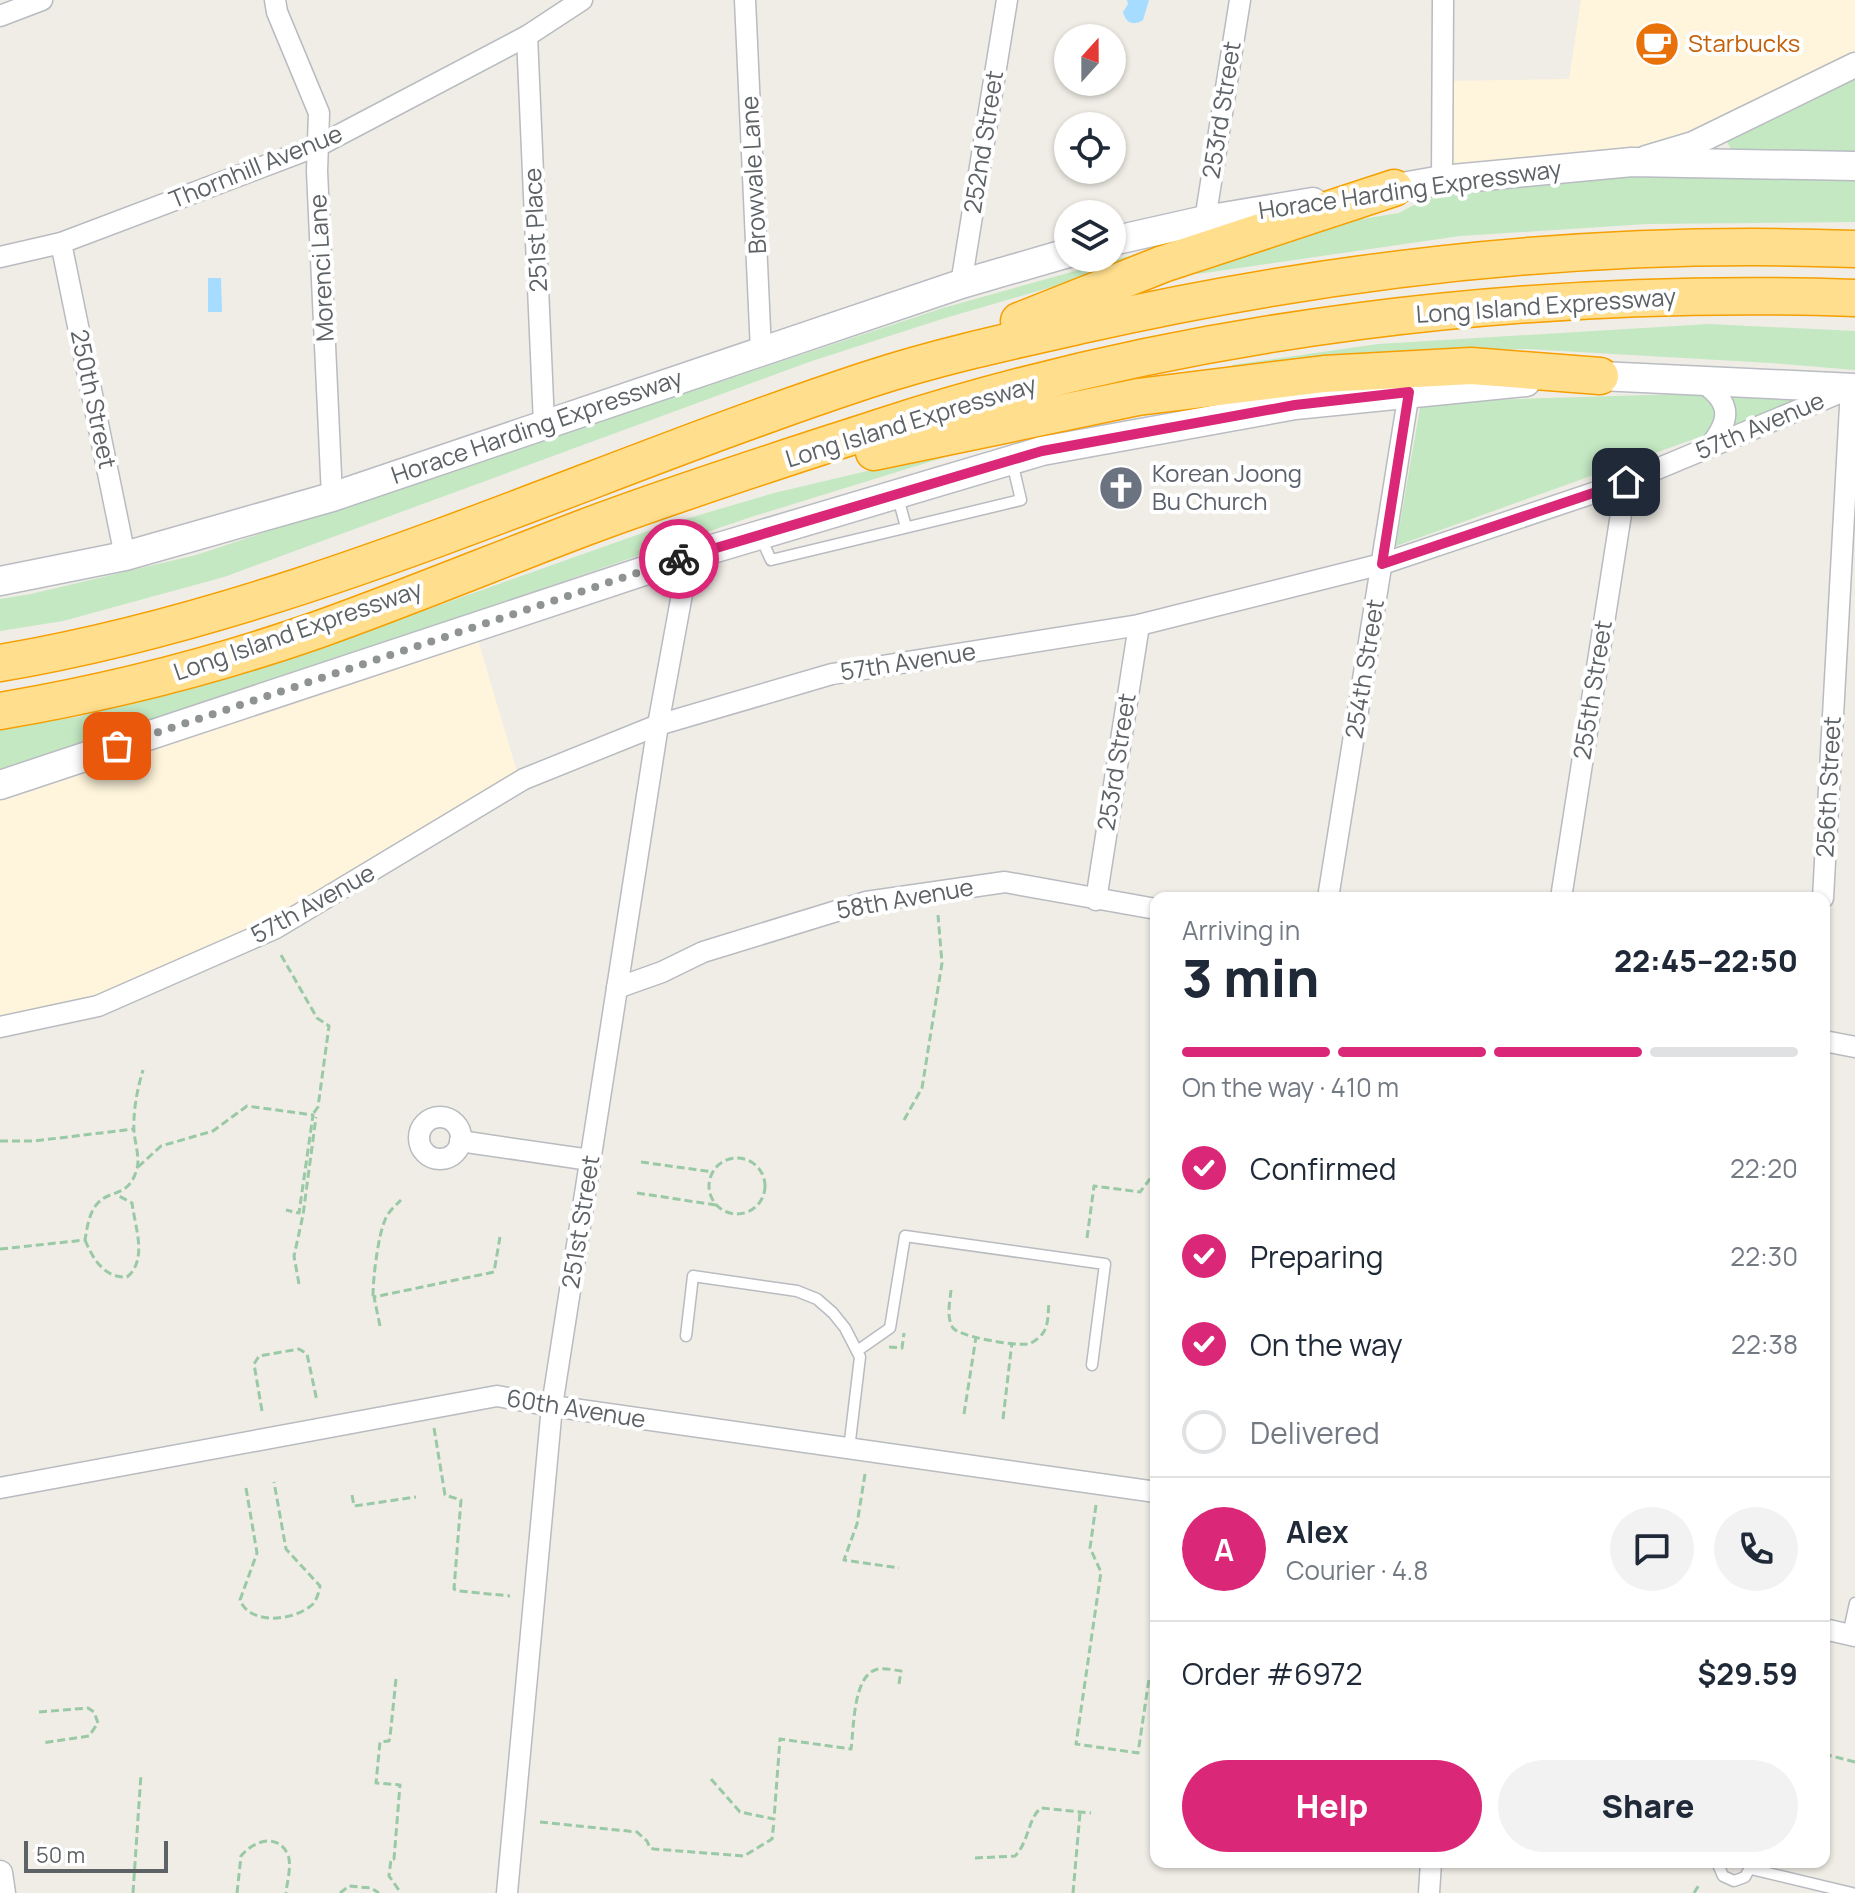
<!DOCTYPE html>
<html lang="en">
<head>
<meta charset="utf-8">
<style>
  :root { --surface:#fff; --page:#f2f2f3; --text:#1f2937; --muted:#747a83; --line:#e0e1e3; --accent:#db2777 }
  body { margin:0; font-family:Manrope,sans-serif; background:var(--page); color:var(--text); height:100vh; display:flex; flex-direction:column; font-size:30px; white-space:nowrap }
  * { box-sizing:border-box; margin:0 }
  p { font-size:26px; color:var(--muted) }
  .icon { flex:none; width:44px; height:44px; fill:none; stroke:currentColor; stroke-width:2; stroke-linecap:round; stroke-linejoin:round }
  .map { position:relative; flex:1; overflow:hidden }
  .sheet { position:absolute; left:1150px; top:892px; width:680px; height:976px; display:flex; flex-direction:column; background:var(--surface); border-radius:16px; box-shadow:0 2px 6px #0004 }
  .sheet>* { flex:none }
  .needle { width:52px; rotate:21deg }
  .fabs { position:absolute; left:1054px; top:24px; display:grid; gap:16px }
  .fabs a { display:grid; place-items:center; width:72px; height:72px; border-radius:50%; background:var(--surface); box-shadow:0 2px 6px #0004; font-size:40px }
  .scale { position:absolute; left:24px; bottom:20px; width:144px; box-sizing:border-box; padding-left:8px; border:4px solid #5d6266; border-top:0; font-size:22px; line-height:28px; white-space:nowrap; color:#5d6266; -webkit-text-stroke:6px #fff; paint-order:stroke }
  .pin { position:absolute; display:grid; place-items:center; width:68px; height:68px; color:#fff; margin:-34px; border-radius:16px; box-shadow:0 4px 12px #0006 }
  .courier { position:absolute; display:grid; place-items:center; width:80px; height:80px; margin:-40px; border:6px solid #db2777; border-radius:50%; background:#fff; color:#222; box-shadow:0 2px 10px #0007 }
  .headline em { font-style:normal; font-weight:800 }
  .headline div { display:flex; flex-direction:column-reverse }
  .headline { display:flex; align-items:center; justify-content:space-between; height:136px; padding:0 32px }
  h1 { font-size:52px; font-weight:800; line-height:60px }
  .bar { display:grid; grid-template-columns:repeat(4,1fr); gap:12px 8px; align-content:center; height:96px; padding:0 32px }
  .bar i { height:10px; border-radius:6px; background:var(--line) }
  .bar .selected { background:var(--accent) }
  .bar p { grid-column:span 4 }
  .line { display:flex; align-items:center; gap:20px; padding:0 32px; border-top:2px solid var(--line) }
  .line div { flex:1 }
  .round { display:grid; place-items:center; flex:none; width:84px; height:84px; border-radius:42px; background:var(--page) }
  ol { padding:0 32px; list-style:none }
  li { display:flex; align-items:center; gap:24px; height:88px }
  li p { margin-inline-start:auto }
  li .icon { padding:8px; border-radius:50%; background:var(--accent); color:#fff; stroke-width:4 }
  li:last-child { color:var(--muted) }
  li i { width:44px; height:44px; border:4px solid var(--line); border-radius:50% }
  .cta { display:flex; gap:16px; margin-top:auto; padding:16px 32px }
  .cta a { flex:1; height:92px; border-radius:48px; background:var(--accent); color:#fff; font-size:32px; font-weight:800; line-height:92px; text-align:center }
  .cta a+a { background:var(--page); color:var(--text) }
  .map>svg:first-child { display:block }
  .commercial { fill:#fff5dc }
  .green { fill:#c3e8c2 }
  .water { fill:#a6dcff }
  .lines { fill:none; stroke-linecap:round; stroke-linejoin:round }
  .service-casing { stroke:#b8bbc0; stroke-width:13 }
  .minor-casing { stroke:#b8bbc0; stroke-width:23 }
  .tertiary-casing { stroke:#b8bbc0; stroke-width:27 }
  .secondary-casing { stroke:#b9bcc2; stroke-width:31 }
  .motorway-casing { stroke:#f59f00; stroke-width:39 }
  .path { stroke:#9ac9a6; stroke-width:3; stroke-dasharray:8 4; stroke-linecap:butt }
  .service { stroke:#fff; stroke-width:10 }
  .minor { stroke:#fff; stroke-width:20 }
  .tertiary { stroke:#fff; stroke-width:24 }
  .secondary { stroke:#fff; stroke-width:28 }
  .motorway { stroke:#ffde8d; stroke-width:36 }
  .done { stroke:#909393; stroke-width:8; stroke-dasharray:0 14.4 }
  .route { stroke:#db2777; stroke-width:10 }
  .labels { text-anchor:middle; stroke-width:8; stroke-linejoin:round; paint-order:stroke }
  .food-label { font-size:24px; fill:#c56008; stroke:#fff; text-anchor:start }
  .street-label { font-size:24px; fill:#5d6266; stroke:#fff }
  .worship-label { font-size:24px; fill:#5b616d; stroke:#fff; text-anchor:start }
</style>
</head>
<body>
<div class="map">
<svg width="1855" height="1893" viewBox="0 0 1855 1893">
  <rect width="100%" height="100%" fill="#f0ede6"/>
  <!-- commercial -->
  <g class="commercial">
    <polygon points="1581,0 1855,0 1855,65 1693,144 1442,180 1443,81 1569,79"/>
    <polygon points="470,613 520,782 300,913 112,1004 0,1026 0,774"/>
  </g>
  <!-- green -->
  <g class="green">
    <polygon points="1855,71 1855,158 1732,151 1725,138"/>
    <polygon points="1799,174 1855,176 1855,222 1647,224 1460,236 1197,274 1196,265 1344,222 1399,213 1434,194 1635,176"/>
    <polygon points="1218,231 1103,272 942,319 809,362 224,577 63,621 0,631 0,599 31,594 196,555 943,308"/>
    <polygon points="1709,324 1855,331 1855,370 1771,363 1526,349 1379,354 1233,369 1232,365 1378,344"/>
    <polygon points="1811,390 1811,397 1396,546 1421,402"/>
    <polygon points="1007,438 748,518 0,774 0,728 78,717 159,695 324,646 662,526 774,493"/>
  </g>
  <!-- water -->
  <g class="water">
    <path d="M1127,0H1149L1143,20C1134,26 1126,24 1123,12L1128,4Z"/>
    <polygon points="208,278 221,278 222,312 208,312"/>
  </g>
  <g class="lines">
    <!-- service casing -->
    <g class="service-casing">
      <g id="service">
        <polyline points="897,494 906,527"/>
        <polyline points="761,538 771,560 1021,500 1012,462"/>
        <polyline points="686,1336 693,1276 797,1291 817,1299 833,1313 845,1328 860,1357 849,1449"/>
        <polyline points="857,1351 890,1328 905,1236 1105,1264 1092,1365"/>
        <polyline points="1848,1635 1855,1603"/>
        <polyline points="1717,1862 1723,1876 1734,1881 1745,1877 1752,1864"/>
        <polyline points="1751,1869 1852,1893"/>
      </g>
    </g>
    <!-- minor casing -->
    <g class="minor-casing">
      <g id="minor">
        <polyline points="275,0 277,12 319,113 317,171 332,497"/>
        <polyline points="745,0 761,351"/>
        <polyline points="0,16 42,0"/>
        <polyline points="527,36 544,424"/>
        <polyline points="1442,180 1443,0"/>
        <polyline points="1205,220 1240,0"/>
        <polyline points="61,243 125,556"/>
        <polyline points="0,257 61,243 320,145 527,36 582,0"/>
        <polyline points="961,284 1007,0"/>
        <path d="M1699,380C1731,401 1733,418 1709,447"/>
        <polyline points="1328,898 1409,392"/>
        <polyline points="1561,898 1626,482"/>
        <polyline points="1096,900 1139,625"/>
        <polyline points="617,988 662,972 703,952 866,902 1005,882 1156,909"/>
        <polyline points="0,1027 98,1006 276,928 524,779 658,725 832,674 1139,625 1382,564 1626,482 1851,388 1823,898"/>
        <polyline points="1824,1041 1855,1047"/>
        <circle cx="440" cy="1138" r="21"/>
        <polyline points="460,1141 590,1160"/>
        <polyline points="0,1488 497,1396 552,1406 1156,1492"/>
        <polyline points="1824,1629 1855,1636"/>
        <polyline points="507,1893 552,1406 658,725 689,556"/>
        <polyline points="1429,1893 1431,1862"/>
      </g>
    </g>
    <!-- tertiary casing -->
    <g class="tertiary-casing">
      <g id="tertiary">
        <polyline points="1646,158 1693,144 1855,65"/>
        <polyline points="0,1873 3,1893"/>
      </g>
    </g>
    <!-- secondary casing -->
    <g class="secondary-casing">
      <g id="secondary">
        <polyline points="1374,192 1442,180 1632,162 1855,166"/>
        <polyline points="1112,241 1205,220 1313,202"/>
        <polyline points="1579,378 1600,376 1855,388"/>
        <polyline points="0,581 125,556 332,497 961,284 1068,253"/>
        <polyline points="0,785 689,556 1042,451 1295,405 1526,382"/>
      </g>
    </g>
    <!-- motorway casing -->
    <g class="motorway-casing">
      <g id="motorway">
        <polyline points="1019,321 1163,264 1394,188"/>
        <polyline points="874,452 1138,397 1324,374 1471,366 1600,376"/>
        <path d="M0,663C301,612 579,475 867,380C937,357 1010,341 1082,325C1334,268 1596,239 1855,249"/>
        <path d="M0,711C107,693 214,666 317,630C407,598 496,561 586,527C682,491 780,460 878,428C1188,327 1529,287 1855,298"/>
      </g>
    </g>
    <!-- path -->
    <g class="path">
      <polyline points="281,955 317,1018 329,1026 318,1107 313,1114"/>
      <polyline points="904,1120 922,1088 942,963 938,915"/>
      <polyline points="0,1141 34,1141 134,1129"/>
      <circle cx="737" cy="1186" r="28"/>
      <polyline points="641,1162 713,1172"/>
      <polyline points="138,1167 161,1146 213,1131 247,1106 313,1115 299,1213 286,1210"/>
      <polyline points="637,1193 716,1205"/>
      <polyline points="1087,1238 1094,1186 1140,1192 1150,1179 1156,1153"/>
      <path d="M85,1240C93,1259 104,1278 127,1277C148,1260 135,1227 132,1203L119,1196"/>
      <path d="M0,1249L85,1240C87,1228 89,1213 97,1204C111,1188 128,1199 137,1169C140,1158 135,1143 134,1132C133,1111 137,1090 143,1070"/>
      <polyline points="299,1284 294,1256 303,1215 316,1117"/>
      <path d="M951,1290C950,1302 946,1317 953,1328C960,1337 1015,1346 1028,1344C1033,1343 1040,1337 1043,1333C1049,1325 1048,1311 1049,1302"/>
      <path d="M373,1296C373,1278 378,1236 385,1220C388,1212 395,1206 401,1200"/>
      <polyline points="380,1326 374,1297 494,1272 500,1237"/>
      <polyline points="889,1347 902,1348 904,1333"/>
      <polyline points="262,1411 254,1364 259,1356 299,1349 307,1354 317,1401"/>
      <polyline points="964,1414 976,1337"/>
      <polyline points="1003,1419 1012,1342"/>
      <polyline points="434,1428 445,1495 461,1500 454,1589 459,1591 510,1596"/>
      <polyline points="865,1474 857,1524 844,1560 899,1568"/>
      <path d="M246,1488L257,1553L240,1600C250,1626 295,1621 313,1604C317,1599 319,1592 320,1586L286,1549L274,1482"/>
      <polyline points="352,1495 354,1506 416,1497"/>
      <polyline points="1096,1505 1090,1548 1101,1572 1076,1744 1138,1753 1149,1679 1156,1680"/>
      <polyline points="396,1679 390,1737 389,1741 380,1742 376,1783 400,1785 394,1859 391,1859 389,1876 401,1893"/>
      <polyline points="39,1712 88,1708 94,1712 98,1723 89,1736 42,1743"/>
      <polyline points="1824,1754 1855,1762"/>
      <path d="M711,1779L740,1812L774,1819L780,1739L851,1749C854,1728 853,1678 875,1670C882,1667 893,1670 901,1671L899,1684"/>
      <polyline points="540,1822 637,1832 647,1841 650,1848 654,1849 744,1856 772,1839 774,1821"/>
      <path d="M975,1858L1015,1856C1029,1842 1028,1818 1041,1808L1091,1813"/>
      <polyline points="133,1893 141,1774"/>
      <path d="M237,1893L241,1856C253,1841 278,1832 288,1855C292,1865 287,1882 286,1893"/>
      <polyline points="340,1893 349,1886 371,1888 379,1893"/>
      <polyline points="1073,1893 1080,1813"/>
      <polyline points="1694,1893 1699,1885"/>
    </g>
    <!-- service -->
    <use href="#service" class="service"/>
    <!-- minor -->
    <use href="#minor" class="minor"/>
    <!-- tertiary -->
    <use href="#tertiary" class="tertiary"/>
    <!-- secondary -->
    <use href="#secondary" class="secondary"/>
    <!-- motorway -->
    <use href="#motorway" class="motorway"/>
  </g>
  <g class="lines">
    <!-- done -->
    <polyline class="done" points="117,746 679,559"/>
    <!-- route -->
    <polyline class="route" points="679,559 1042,451 1295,405 1409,392 1382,564 1626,482"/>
  </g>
  <!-- icons -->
  <defs>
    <g id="cafe-disc" transform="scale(2.3)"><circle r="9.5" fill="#e8710a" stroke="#fff"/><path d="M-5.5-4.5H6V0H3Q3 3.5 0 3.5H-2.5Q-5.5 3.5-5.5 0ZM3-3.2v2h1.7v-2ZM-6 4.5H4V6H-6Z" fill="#fff"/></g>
    <g id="church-disc" transform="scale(2.3)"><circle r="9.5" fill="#6b7280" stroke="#fff"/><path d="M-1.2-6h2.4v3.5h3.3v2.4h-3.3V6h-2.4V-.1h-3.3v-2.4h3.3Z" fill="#fff"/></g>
  </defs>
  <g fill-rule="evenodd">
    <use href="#cafe-disc" x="1657" y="44"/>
    <use href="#church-disc" x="1121" y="488"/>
  </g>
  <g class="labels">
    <!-- food labels -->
    <g class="food-label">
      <text x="1688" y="52">Starbucks</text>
    </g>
    <!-- street labels -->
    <g class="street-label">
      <text transform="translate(1222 110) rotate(-81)" y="8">253rd Street</text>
      <text transform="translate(984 142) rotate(-81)" y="8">252nd Street</text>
      <text transform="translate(256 167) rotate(-22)" y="8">Thornhill Avenue</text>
      <text transform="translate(754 175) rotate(-93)" y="8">Browvale Lane</text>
      <text transform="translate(1410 190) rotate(-8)" y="8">Horace Harding Expressway</text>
      <text transform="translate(536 230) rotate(-93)" y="8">251st Place</text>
      <text transform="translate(322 268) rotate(-93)" y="8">Morenci Lane</text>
      <text transform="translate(1546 306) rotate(-4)" y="8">Long Island Expressway</text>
      <text transform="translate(93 399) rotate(78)" y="8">250th Street</text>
      <text transform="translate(911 422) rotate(-17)" y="8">Long Island Expressway</text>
      <text transform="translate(1760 426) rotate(-23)" y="8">57th Avenue</text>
      <text transform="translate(537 427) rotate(-19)" y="8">Horace Harding Expressway</text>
      <text transform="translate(298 631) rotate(-19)" y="8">Long Island Expressway</text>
      <text transform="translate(908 662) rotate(-9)" y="8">57th Avenue</text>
      <text transform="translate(1365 669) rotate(-81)" y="8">254th Street</text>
      <text transform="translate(1593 690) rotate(-81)" y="8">255th Street</text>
      <text transform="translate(1117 762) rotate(-81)" y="8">253rd Street</text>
      <text transform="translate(1829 787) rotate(-87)" y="8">256th Street</text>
      <text transform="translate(905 899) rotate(-10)" y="8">58th Avenue</text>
      <text transform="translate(313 904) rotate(-29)" y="8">57th Avenue</text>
      <text transform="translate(581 1222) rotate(-81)" y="8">251st Street</text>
      <text transform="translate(576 1409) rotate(9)" y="8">60th Avenue</text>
    </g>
    <!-- worship labels -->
    <g class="worship-label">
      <text x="1152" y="482">Korean Joong<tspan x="1152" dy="28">Bu Church</tspan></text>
    </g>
  </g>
</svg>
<div class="fabs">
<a><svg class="needle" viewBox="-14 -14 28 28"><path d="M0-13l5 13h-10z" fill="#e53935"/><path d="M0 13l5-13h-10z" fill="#747a83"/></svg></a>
<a><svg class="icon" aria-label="locate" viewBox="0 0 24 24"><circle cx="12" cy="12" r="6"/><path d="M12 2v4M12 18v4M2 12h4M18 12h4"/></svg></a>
<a><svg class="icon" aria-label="layers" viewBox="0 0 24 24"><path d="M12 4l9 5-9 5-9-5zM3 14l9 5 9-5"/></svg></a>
</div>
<div class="scale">50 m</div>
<div class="pin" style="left:117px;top:746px;background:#ea580c"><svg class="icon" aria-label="bag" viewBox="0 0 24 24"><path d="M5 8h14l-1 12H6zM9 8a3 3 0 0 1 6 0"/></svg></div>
<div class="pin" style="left:1626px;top:482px;background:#1f2937"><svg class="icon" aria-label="home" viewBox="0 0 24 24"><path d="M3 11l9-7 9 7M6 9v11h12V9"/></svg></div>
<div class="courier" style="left:679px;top:559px"><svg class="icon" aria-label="bike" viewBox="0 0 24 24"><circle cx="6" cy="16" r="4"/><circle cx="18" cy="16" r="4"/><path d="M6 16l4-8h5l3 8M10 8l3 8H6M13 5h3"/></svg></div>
<section class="sheet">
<div class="headline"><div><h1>3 min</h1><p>Arriving in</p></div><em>22:45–22:50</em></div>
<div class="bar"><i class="selected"></i><i class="selected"></i><i class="selected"></i><i></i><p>On the way · 410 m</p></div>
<ol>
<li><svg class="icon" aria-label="check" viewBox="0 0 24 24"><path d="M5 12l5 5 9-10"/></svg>Confirmed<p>22:20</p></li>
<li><svg class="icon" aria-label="check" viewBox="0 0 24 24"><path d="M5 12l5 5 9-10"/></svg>Preparing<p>22:30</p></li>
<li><svg class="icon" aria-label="check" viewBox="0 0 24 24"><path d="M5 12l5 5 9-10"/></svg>On the way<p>22:38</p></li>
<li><i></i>Delivered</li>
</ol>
<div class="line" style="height:144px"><b class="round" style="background:var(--accent);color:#fff">A</b><div><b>Alex</b><p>Courier · 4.8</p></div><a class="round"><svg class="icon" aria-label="chat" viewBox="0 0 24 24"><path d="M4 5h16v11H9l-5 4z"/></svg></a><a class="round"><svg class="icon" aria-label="phone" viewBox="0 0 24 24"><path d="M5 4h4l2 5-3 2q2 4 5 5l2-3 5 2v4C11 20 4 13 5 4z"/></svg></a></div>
<div class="line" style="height:104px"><div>Order #6972</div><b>$29.59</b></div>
<div class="cta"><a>Help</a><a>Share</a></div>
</section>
</div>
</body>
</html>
